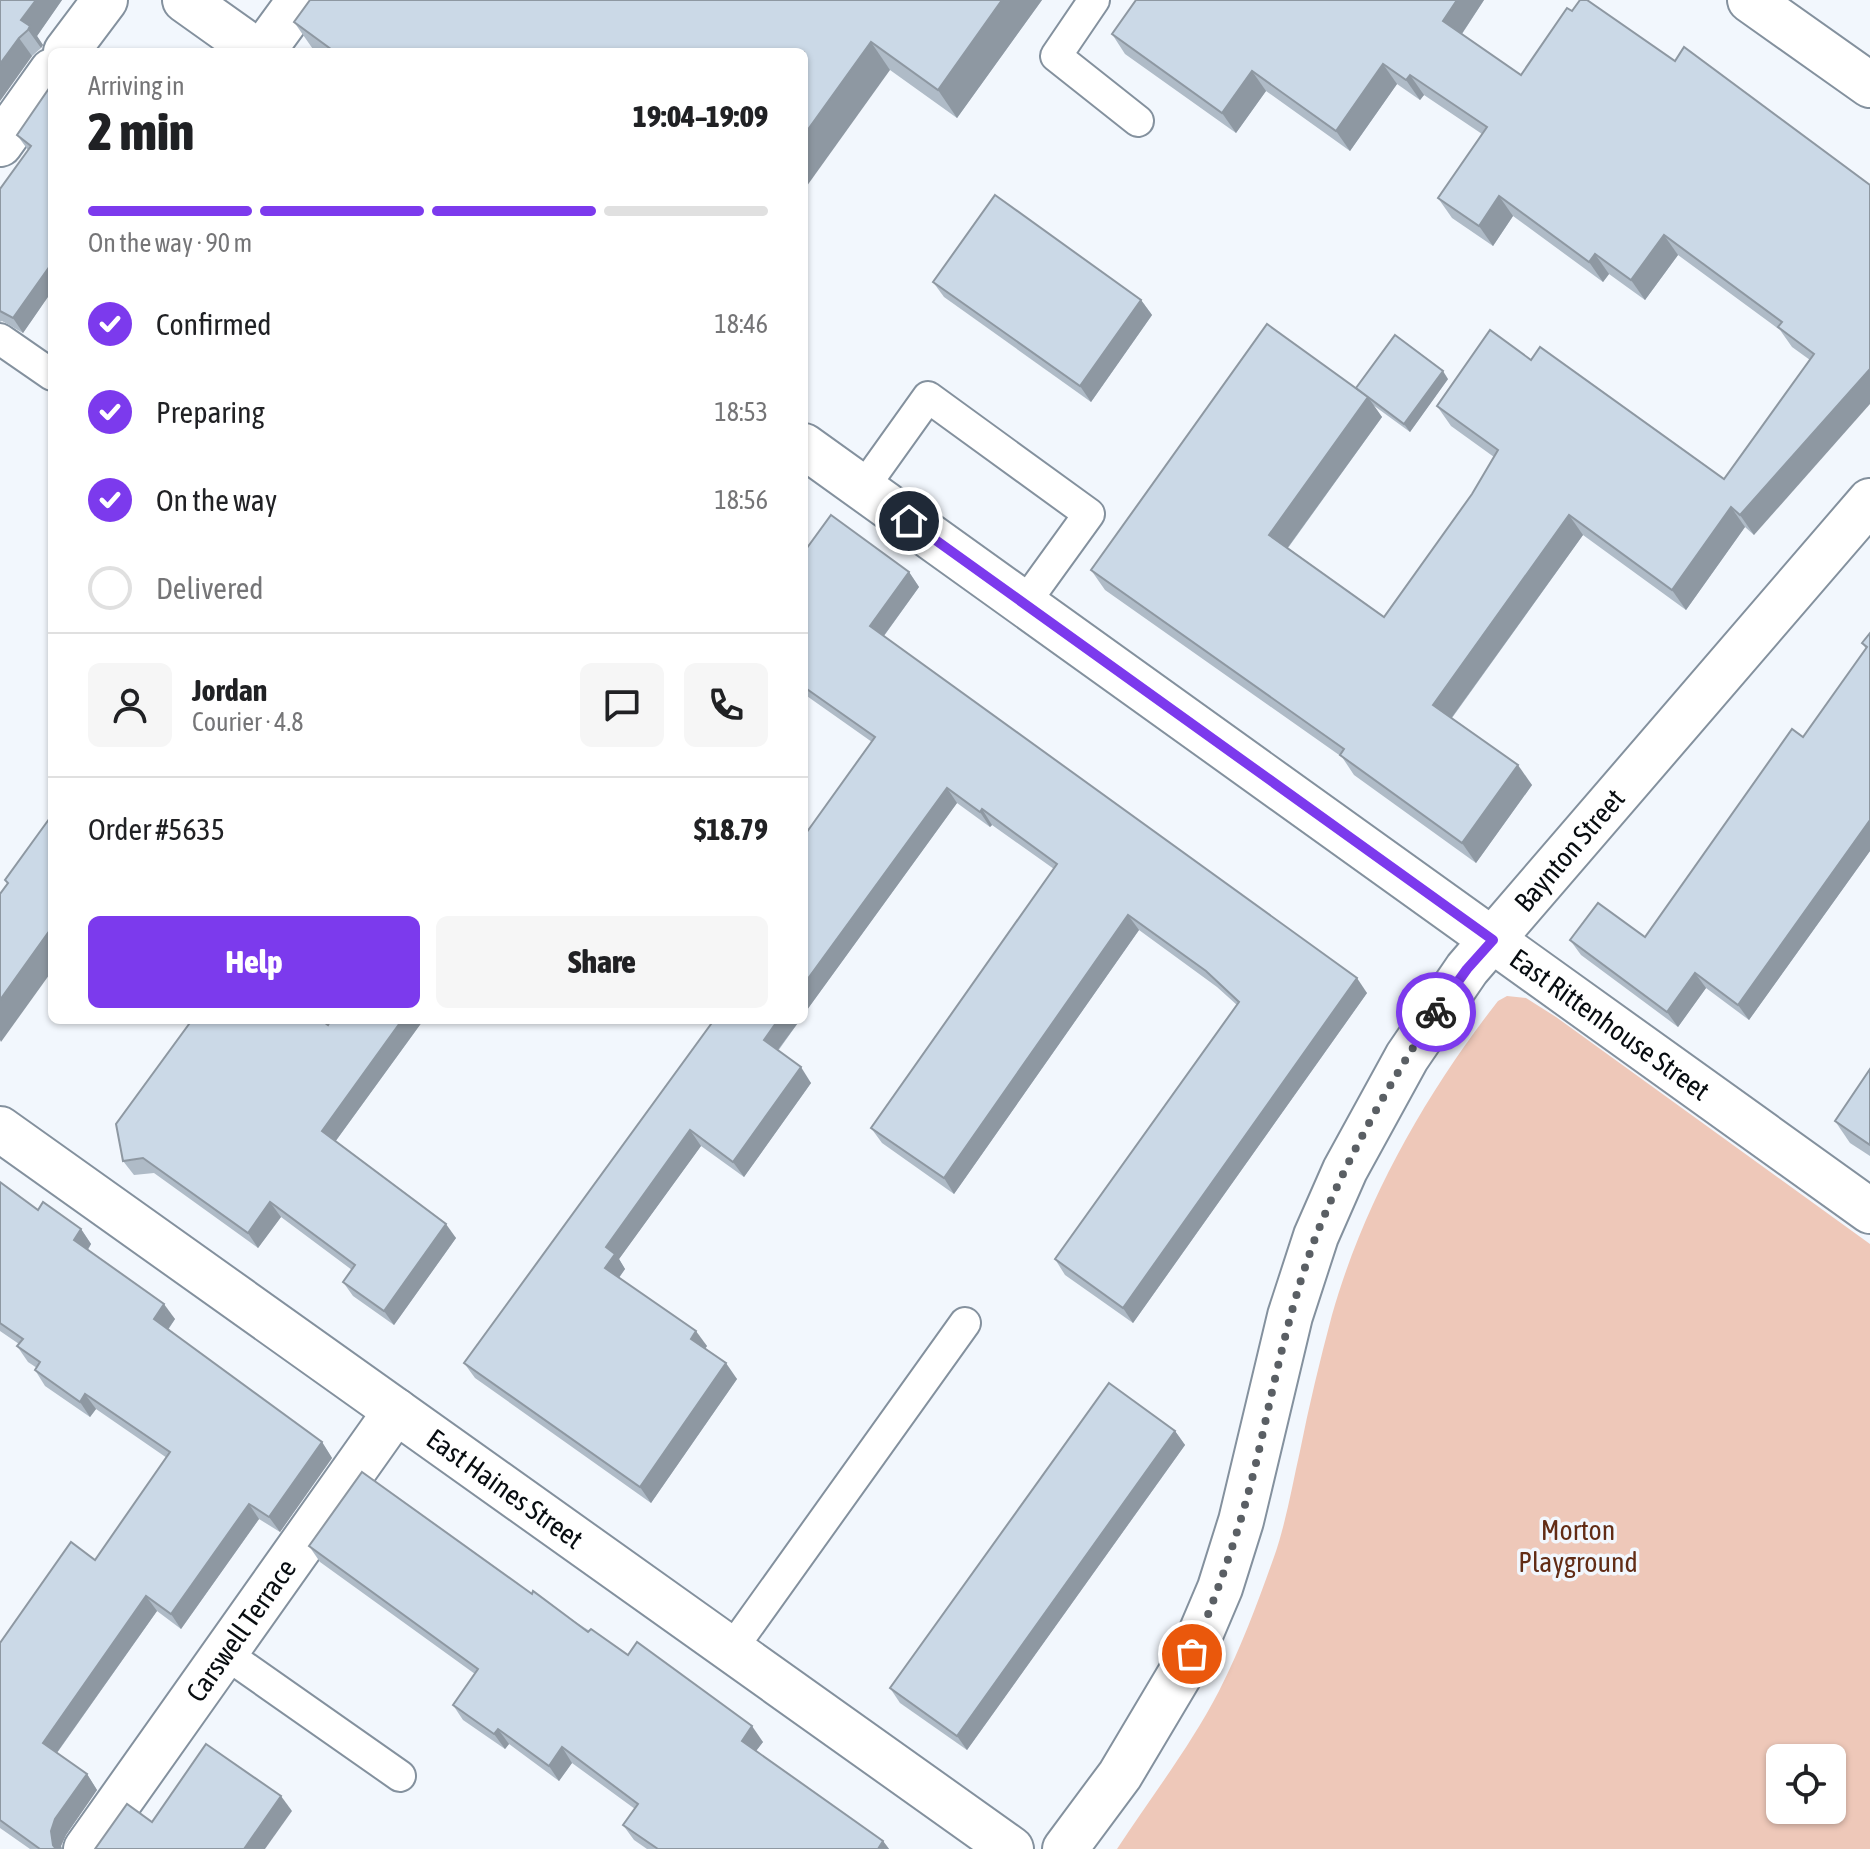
<!DOCTYPE html>
<html lang="en">
<head>
<meta charset="utf-8">
<style>
  :root { --surface:#fff; --page:#f6f6f6; --text:#202124; --muted:#757577; --line:#e0e0e0; --accent:#7c3aed }
  body { margin:0; font-family:"Asap Condensed",sans-serif; background:var(--page); color:var(--text); height:100vh; display:flex; flex-direction:column; font-size:30px; white-space:nowrap }
  * { box-sizing:border-box; margin:0 }
  p { font-size:26px; color:var(--muted) }
  .icon { flex:none; width:44px; height:44px; fill:none; stroke:currentColor; stroke-width:2; stroke-linecap:round; stroke-linejoin:round }
  .map { position:relative; flex:1; overflow:hidden }
  .side { position:absolute; left:48px; top:48px; width:760px; height:976px; display:flex; flex-direction:column; background:var(--surface); border-radius:12px; box-shadow:0 2px 6px #0004 }
  .side>* { flex:none }
  .fabs { position:absolute; left:1766px; top:1744px; display:grid; gap:16px }
  .fabs a { display:grid; place-items:center; width:80px; height:80px; border-radius:12px; background:var(--surface); box-shadow:0 2px 6px #0004; font-size:40px }
  .pin { position:absolute; display:grid; place-items:center; width:68px; height:68px; color:#fff; margin:-34px; border:4px solid #fff; border-radius:50%; box-shadow:0 2px 8px #0007 }
  .courier { position:absolute; display:grid; place-items:center; width:80px; height:80px; margin:-40px; border:6px solid #7c3aed; border-radius:50%; background:#fff; color:#222; box-shadow:0 2px 10px #0007 }
  .overview em { font-style:normal; font-weight:800 }
  .overview div { display:flex; flex-direction:column-reverse }
  .overview { display:flex; align-items:center; justify-content:space-between; height:136px; padding:0 40px }
  h1 { font-size:52px; font-weight:800; line-height:60px }
  .bar { display:grid; grid-template-columns:repeat(4,1fr); gap:12px 8px; align-content:center; height:96px; padding:0 40px }
  .bar i { height:10px; border-radius:6px; background:var(--line) }
  .bar .on { background:var(--accent) }
  .bar p { grid-column:span 4 }
  .line { display:flex; align-items:center; gap:20px; padding:0 40px; border-top:2px solid var(--line) }
  .line div { flex:1 }
  .round { display:grid; place-items:center; flex:none; width:84px; height:84px; border-radius:12px; background:var(--page) }
  ol { padding:0 40px; list-style:none }
  li { display:flex; align-items:center; gap:24px; height:88px }
  li p { margin-inline-start:auto }
  li .icon { padding:8px; border-radius:50%; background:var(--accent); color:#fff; stroke-width:4 }
  li:last-child { color:var(--muted) }
  li i { width:44px; height:44px; border:4px solid var(--line); border-radius:50% }
  .primary-button { display:flex; gap:16px; margin-top:auto; padding:16px 40px }
  .primary-button a { flex:1; height:92px; border-radius:12px; background:var(--accent); color:#fff; font-size:32px; font-weight:800; line-height:92px; text-align:center }
  .primary-button a+a { background:var(--page); color:var(--text) }
  .map>svg:first-child { display:block }
  .green { fill:#eec8b9; fill-rule:evenodd }
  .lines { fill:none; stroke-linecap:round; stroke-linejoin:round }
  .service-casing { stroke:#84919e; stroke-width:34 }
  .minor-casing { stroke:#84919e; stroke-width:48 }
  .service { stroke:#fff; stroke-width:30 }
  .minor { stroke:#fff; stroke-width:44 }
  .wall { fill:#afbbc7 }
  .shaded-wall { fill:#8e98a2 }
  .building { fill:#cbd9e7; stroke:#8e98a2; stroke-width:2 }
  .done { stroke:#5a5f64; stroke-width:8; stroke-dasharray:0 14.4 }
  .route { stroke:#7c3aed; stroke-width:10 }
  .labels { text-anchor:middle; stroke-width:7; stroke-linejoin:round; paint-order:stroke }
  .street-label { font-size:28px; fill:#080d11; stroke:#f2f7fd }
  .park-label { font-size:28px; fill:#622c15; stroke:#f2f7fd }
</style>
</head>
<body>
<div class="map">
<svg width="1870" height="1849" viewBox="0 0 1870 1849">
  <rect width="100%" height="100%" fill="#f2f7fd"/>
  <!-- green -->
  <path class="green" d="M1507,996L1526,998L1556,1017L1870,1244V1849H1117C1151,1797 1190,1747 1219,1691C1241,1648 1258,1602 1274,1557C1286,1523 1292,1486 1300,1451C1309,1405 1320,1360 1332,1315C1364,1202 1426,1093 1498,1001ZM1780,1758H1832V1810H1780Z"/>
  <g class="lines">
    <!-- service casing -->
    <g class="service-casing">
      <g id="service">
        <polyline points="1094,0 1056,56 1138,121"/>
        <polyline points="0,339 52,375"/>
        <polyline points="863,488 928,397 1089,514 1024,604"/>
        <polyline points="731,1650 965,1323"/>
        <polyline points="226,1654 400,1776"/>
      </g>
    </g>
    <!-- minor casing -->
    <g class="minor-casing">
      <g id="minor">
        <polyline points="185,0 258,52"/>
        <polyline points="1750,0 1870,85"/>
        <polyline points="66,52 105,0"/>
        <polyline points="262,52 300,0"/>
        <polyline points="0,144 52,71"/>
        <path id="s1" d="M804,446L1870,1211"/>
        <path id="s2" d="M0,1129L1011,1849"/>
        <path id="s3" d="M86,1849L396,1411"/>
        <path id="s4" d="M1065,1849L1120,1775L1192,1654L1220,1588L1241,1521L1290,1316L1316,1236L1345,1170L1407,1057L1467,969L1870,501"/>
      </g>
    </g>
    <!-- service -->
    <use href="#service" class="service"/>
    <!-- minor -->
    <use href="#minor" class="minor"/>
  </g>
  <!-- wall -->
  <g class="wall">
    <polygon points="0,0 62,0 37,36 43,45 41,48 32,56 0,101"/>
    <polygon points="310,0 1042,0 957,118 890,70 804,52 315,52 294,22"/>
    <polygon points="1136,0 1484,0 1462,34 1521,75 1572,11 1675,61 1870,185 1754,535 1745,527 1686,610 1583,535 1452,718 1532,785 1476,863 1354,775 1342,757 1105,590 1091,570 1356,389 1448,379 1410,432 1373,405 1382,417 1288,548 1384,617 1472,494 1494,457 1451,426 1437,406 1531,360 1724,479 1810,360 1792,347 1780,330 1678,255 1645,300 1609,274 1603,282 1513,216 1493,246 1452,218 1438,198 1482,134 1424,95 1420,100 1397,84 1350,151 1266,91 1236,133 1125,54 1112,34"/>
    <polygon points="52,84 52,291 23,333 2,321 0,322 0,189 28,150 17,135"/>
    <polygon points="933,282 1141,300 1152,315 1091,402 944,297"/>
    <polygon points="804,552 909,572 919,587 884,636 1367,993 1133,1323 1065,1275 1055,1259 1237,1005 1217,987 1139,930 954,1194 882,1143 871,1128 1054,869 992,825 990,827 957,803 804,1014 804,836 872,742 804,694"/>
    <polygon points="1870,633 1870,851 1749,1020 1706,988 1678,1027 1581,955 1570,940 1645,937 1803,737 1866,649 1862,643"/>
    <polygon points="800,1020 778,1051 811,1083 744,1177 701,1146 619,1259 625,1269 619,1278 707,1346 705,1349 737,1379 651,1503 475,1378 464,1363"/>
    <polygon points="422,1022 335,1142 456,1238 394,1325 353,1296 343,1282 352,1270 281,1217 258,1248 154,1173 134,1175 123,1161 328,1025"/>
    <polygon points="1870,1069 1870,1156 1850,1143 1835,1121"/>
    <polygon points="0,1182 38,1210 81,1229 91,1244 88,1250 175,1319 168,1330 322,1442 332,1458 280,1532 259,1519 181,1629 157,1611 57,1753 87,1774 97,1790 66,1835 61,1846 62,1849 30,1849 0,1828 0,1643 95,1560 167,1458 96,1409 90,1417 45,1386 35,1370 37,1368 28,1362 17,1346 19,1344 0,1331"/>
    <polygon points="1175,1431 1185,1445 967,1750 900,1703 890,1688"/>
    <polygon points="309,1546 532,1594 763,1742 756,1751 883,1841 889,1849 647,1849 634,1840 623,1825 635,1809 572,1763 559,1781 509,1744 505,1749 463,1720 453,1705 475,1674 320,1562"/>
  </g>
  <!-- shaded-wall -->
  <g class="shaded-wall">
    <polygon points="36,0 62,0 37,36 43,45 41,48 21,20"/>
    <polygon points="1002,0 1042,0 957,118 938,90"/>
    <polygon points="1457,0 1484,0 1457,41 1443,21"/>
    <polygon points="19,38 32,56 0,101 0,64"/>
    <polygon points="871,42 890,70 804,190 804,135"/>
    <polygon points="1383,64 1397,84 1350,151 1336,131"/>
    <polygon points="1252,71 1266,91 1236,133 1222,113"/>
    <polygon points="1410,75 1424,95 1420,100 1406,80"/>
    <polygon points="1499,196 1513,216 1493,246 1479,226"/>
    <polygon points="1664,235 1678,255 1645,300 1631,280"/>
    <polygon points="1595,254 1609,274 1603,282 1589,262"/>
    <polygon points="52,263 52,291 23,333 13,318"/>
    <polygon points="1141,300 1152,315 1091,402 1080,386"/>
    <polygon points="1870,369 1870,404 1754,535 1740,515"/>
    <polygon points="1443,371 1448,379 1410,432 1404,424"/>
    <polygon points="1368,397 1382,417 1283,554 1269,535"/>
    <polygon points="1731,507 1745,527 1686,610 1672,590"/>
    <polygon points="1569,515 1583,535 1447,724 1433,705"/>
    <polygon points="909,572 919,587 880,641 870,626"/>
    <polygon points="1518,765 1532,785 1476,863 1462,843"/>
    <polygon points="947,788 957,803 804,1014 804,984"/>
    <polygon points="982,809 992,825 990,827 980,812"/>
    <polygon points="1870,820 1870,851 1749,1020 1738,1005"/>
    <polygon points="1128,915 1139,930 954,1194 944,1178"/>
    <polygon points="50,930 52,934 52,971 1,1042 0,1040 0,1000"/>
    <polygon points="1695,973 1706,988 1678,1027 1667,1012"/>
    <polygon points="1357,978 1367,993 1133,1323 1123,1308"/>
    <polygon points="402,1020 420,1020 422,1022 332,1146 322,1131"/>
    <polygon points="778,1020 800,1020 774,1055 764,1040"/>
    <polygon points="801,1067 811,1083 744,1177 733,1162"/>
    <polygon points="690,1130 701,1146 619,1259 625,1269 615,1283 605,1268 606,1247"/>
    <polygon points="270,1202 281,1217 258,1248 248,1233"/>
    <polygon points="446,1224 456,1238 394,1325 384,1311"/>
    <polygon points="81,1229 91,1244 84,1255 74,1240"/>
    <polygon points="164,1304 175,1319 164,1335 154,1319"/>
    <polygon points="696,1331 707,1346 701,1354 691,1339"/>
    <polygon points="726,1363 737,1379 651,1503 640,1487"/>
    <polygon points="85,1394 96,1409 90,1417 80,1402"/>
    <polygon points="1175,1431 1185,1445 967,1750 957,1736"/>
    <polygon points="322,1442 332,1458 280,1532 269,1517"/>
    <polygon points="249,1504 259,1519 181,1629 171,1614"/>
    <polygon points="146,1596 157,1611 53,1758 43,1743"/>
    <polygon points="752,1726 763,1742 752,1756 742,1741"/>
    <polygon points="498,1729 509,1744 505,1749 494,1734"/>
    <polygon points="562,1747 572,1763 559,1781 549,1766"/>
    <polygon points="87,1774 97,1790 66,1835 61,1846 62,1849 56,1849 53,1845 51,1831 55,1819"/>
    <polygon points="281,1796 292,1811 265,1849 244,1849"/>
    <polygon points="883,1841 889,1849 878,1849"/>
  </g>
  <!-- building -->
  <g class="building">
    <polygon points="0,0 36,0 21,20 30,26 28,30 19,38 0,64"/>
    <polygon points="310,0 1002,0 938,90 871,42 804,135 804,52 335,52 294,22"/>
    <polygon points="1136,0 1457,0 1443,21 1521,75 1567,8 1572,11 1580,0 1587,0 1675,61 1684,47 1870,185 1870,369 1740,515 1731,507 1672,590 1569,515 1433,705 1518,765 1462,843 1340,755 1344,749 1091,570 1267,324 1368,397 1269,535 1384,617 1472,494 1498,450 1437,406 1490,330 1531,360 1540,347 1724,479 1814,354 1778,327 1782,322 1664,235 1631,280 1595,254 1589,262 1499,196 1479,226 1438,198 1487,127 1410,75 1406,80 1383,64 1336,131 1252,71 1222,113 1112,34"/>
    <polygon points="52,84 52,263 13,318 0,311 0,189 31,146 17,135"/>
    <polygon points="995,195 1141,300 1080,386 933,282"/>
    <polygon points="1395,335 1443,371 1404,424 1356,388"/>
    <polygon points="831,515 909,572 870,626 1357,978 1123,1308 1055,1259 1239,1002 1206,971 1128,915 944,1178 871,1128 1057,864 982,809 980,812 947,788 804,984 804,836 875,737 804,687 804,552"/>
    <polygon points="1870,633 1870,820 1738,1005 1695,973 1667,1012 1570,940 1598,903 1645,937 1792,729 1803,737 1867,647 1862,643"/>
    <polygon points="52,815 52,932 50,930 0,1000 0,894 8,883 5,880"/>
    <polygon points="192,1020 321,1020 328,1025 331,1020 402,1020 322,1131 446,1224 384,1311 343,1282 355,1265 270,1202 248,1233 143,1158 123,1161 116,1124"/>
    <polygon points="714,1020 778,1020 764,1040 801,1067 733,1162 690,1130 606,1247 615,1254 605,1268 696,1331 691,1339 726,1363 640,1487 464,1363"/>
    <polygon points="1870,1069 1870,1145 1835,1121"/>
    <polygon points="0,1182 38,1210 43,1202 81,1229 74,1240 164,1304 154,1319 322,1442 269,1517 249,1504 171,1614 146,1596 43,1743 87,1774 55,1819 51,1831 53,1845 56,1849 40,1849 0,1820 0,1643 71,1542 95,1560 170,1452 85,1394 80,1402 35,1370 40,1362 17,1346 23,1339 0,1323"/>
    <polygon points="1109,1383 1175,1431 957,1736 890,1688"/>
    <polygon points="362,1472 532,1594 533,1591 588,1632 591,1629 628,1655 637,1642 752,1726 742,1741 883,1841 878,1849 658,1849 623,1825 638,1804 562,1747 549,1766 498,1729 494,1734 453,1705 478,1669 309,1546"/>
    <polygon points="206,1744 281,1796 244,1849 95,1849 127,1804 152,1822"/>
  </g>
  <g class="lines">
    <!-- done -->
    <path class="done" d="M1192,1654C1219,1590 1241,1526 1257,1459C1274,1384 1289,1308 1316,1236C1347,1157 1390,1082 1436,1012"/>
    <!-- route -->
    <polyline class="route" points="909,521 1493,940 1467,969 1436,1012"/>
  </g>
  <g class="labels">
    <!-- street labels -->
    <g class="street-label">
      <text dy="10" stroke="none"><textPath href="#s4" startOffset="1134">Baynton Street</textPath></text>
      <text dy="10" stroke="none"><textPath href="#s1" startOffset="992">East Rittenhouse Street</textPath></text>
      <text dy="10" stroke="none"><textPath href="#s2" startOffset="620">East Haines Street</textPath></text>
      <text dy="10" stroke="none"><textPath href="#s3" startOffset="268">Carswell Terrace</textPath></text>
    </g>
    <!-- park labels -->
    <g class="park-label">
      <text x="1578" y="1540">Morton<tspan x="1578" dy="32">Playground</tspan></text>
    </g>
  </g>
</svg>
<div class="fabs">
<a><svg class="icon" aria-label="locate" viewBox="0 0 24 24"><circle cx="12" cy="12" r="6"/><path d="M12 2v4M12 18v4M2 12h4M18 12h4"/></svg></a>
</div>
<div class="pin" style="left:1192px;top:1654px;background:#ea580c"><svg class="icon" aria-label="bag" viewBox="0 0 24 24"><path d="M5 8h14l-1 12H6zM9 8a3 3 0 0 1 6 0"/></svg></div>
<div class="pin" style="left:909px;top:521px;background:#1f2937"><svg class="icon" aria-label="home" viewBox="0 0 24 24"><path d="M3 11l9-7 9 7M6 9v11h12V9"/></svg></div>
<div class="courier" style="left:1436px;top:1012px"><svg class="icon" aria-label="bike" viewBox="0 0 24 24"><circle cx="6" cy="16" r="4"/><circle cx="18" cy="16" r="4"/><path d="M6 16l4-8h5l3 8M10 8l3 8H6M13 5h3"/></svg></div>
<section class="side">
<div class="overview"><div><h1>2 min</h1><p>Arriving in</p></div><em>19:04–19:09</em></div>
<div class="bar"><i class="on"></i><i class="on"></i><i class="on"></i><i></i><p>On the way · 90 m</p></div>
<ol>
<li><svg class="icon" aria-label="check" viewBox="0 0 24 24"><path d="M5 12l5 5 9-10"/></svg>Confirmed<p>18:46</p></li>
<li><svg class="icon" aria-label="check" viewBox="0 0 24 24"><path d="M5 12l5 5 9-10"/></svg>Preparing<p>18:53</p></li>
<li><svg class="icon" aria-label="check" viewBox="0 0 24 24"><path d="M5 12l5 5 9-10"/></svg>On the way<p>18:56</p></li>
<li><i></i>Delivered</li>
</ol>
<div class="line" style="height:144px"><a class="round"><svg class="icon" aria-label="person" viewBox="0 0 24 24"><circle cx="12" cy="8" r="4"/><path d="M4 21q1-7 8-7t8 7"/></svg></a><div><b>Jordan</b><p>Courier · 4.8</p></div><a class="round"><svg class="icon" aria-label="chat" viewBox="0 0 24 24"><path d="M4 5h16v11H9l-5 4z"/></svg></a><a class="round"><svg class="icon" aria-label="phone" viewBox="0 0 24 24"><path d="M5 4h4l2 5-3 2q2 4 5 5l2-3 5 2v4C11 20 4 13 5 4z"/></svg></a></div>
<div class="line" style="height:104px"><div>Order #5635</div><b>$18.79</b></div>
<div class="primary-button"><a>Help</a><a>Share</a></div>
</section>
</div>
</body>
</html>
